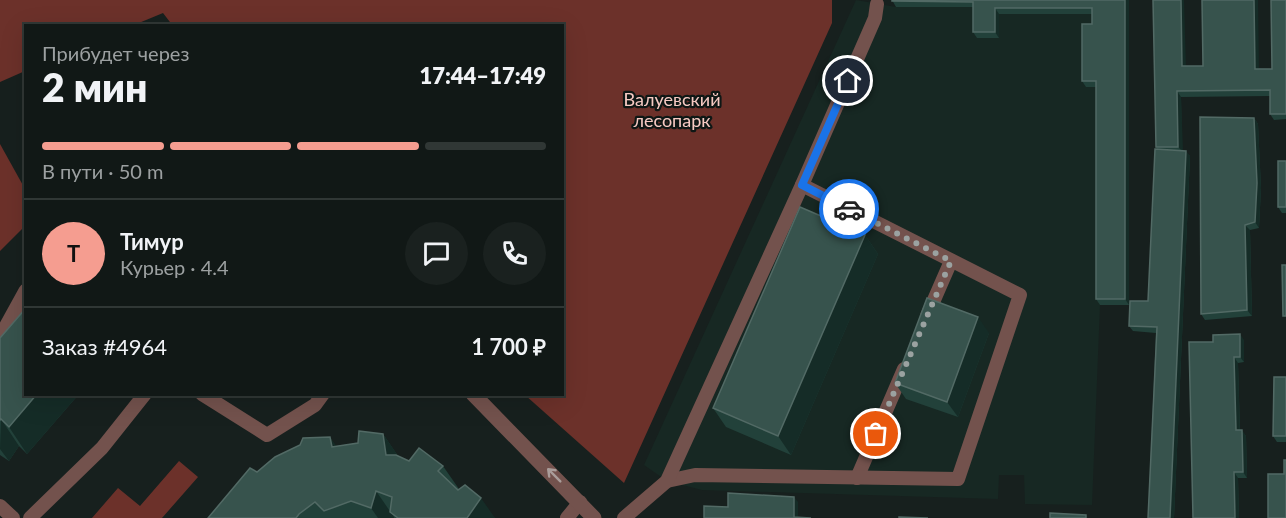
<!DOCTYPE html>
<html lang="ru">
<head>
<meta charset="utf-8">
<style>
  :root { --surface:#111816; --page:#1a211f; --text:#f1f3f6; --muted:#9ca0a1; --line:#303735; --accent:#f59d90 }
  body { margin:0; font-family:Lato,sans-serif; background:var(--page); color:var(--text); height:100vh; display:flex; flex-direction:column; font-size:22px; white-space:nowrap }
  * { box-sizing:border-box; margin:0 }
  p { font-size:20px; color:var(--muted) }
  .icon { flex:none; width:33px; height:33px; fill:none; stroke:currentColor; stroke-width:2; stroke-linecap:round; stroke-linejoin:round }
  .map { position:relative; flex:1; overflow:hidden }
  .sheet { position:absolute; left:24px; top:24px; width:540px; height:372px; display:flex; flex-direction:column; background:var(--surface); border-radius:0px; box-shadow:0 6px 24px #0002,0 0 0 2px var(--line) }
  .sheet>* { flex:none }
  .pin { position:absolute; display:grid; place-items:center; width:51px; height:51px; color:#fff; margin:-26px; border:3px solid #fff; border-radius:50%; box-shadow:0 2px 6px #0007 }
  .courier { position:absolute; display:grid; place-items:center; width:60px; height:60px; margin:-30px; border:4px solid #1a73e8; border-radius:50%; background:#fff; color:#222; box-shadow:0 2px 8px #0007 }
  .overview em { font-style:normal; font-weight:800 }
  .overview div { display:flex; flex-direction:column-reverse }
  .overview { display:flex; align-items:center; justify-content:space-between; height:102px; padding:0 18px }
  h1 { font-size:39px; font-weight:800; line-height:45px }
  .bar { display:grid; grid-template-columns:repeat(4,1fr); gap:9px 6px; align-content:center; height:72px; padding:0 18px }
  .bar i { height:8px; border-radius:4px; background:var(--line) }
  .bar .active { background:var(--accent) }
  .bar p { grid-column:span 4 }
  .line { display:flex; align-items:center; gap:15px; padding:0 18px; border-top:2px solid var(--line) }
  .line div { flex:1 }
  .round { display:grid; place-items:center; flex:none; width:63px; height:63px; border-radius:32px; background:var(--page) }
  .map>svg:first-child { display:block }
  .built { fill:#172823 }
  .green { fill:#6c312a }
  .lines { fill:none; stroke-linecap:round; stroke-linejoin:round }
  .service { stroke:#73524d; stroke-width:14 }
  .minor { stroke:#73524d; stroke-width:15 }
  .wall { fill:#22413a }
  .shaded-wall { fill:#152c27 }
  .building { fill:#37534d; stroke:#526a65; stroke-width:1.5 }
  .oneway { stroke:#aa9d9a }
  .done { stroke:#9ba2a1; stroke-width:6; stroke-dasharray:0 10.8 }
  .route { stroke:#1a73e8; stroke-width:8 }
  .labels { text-anchor:middle; stroke-width:4.5; stroke-linejoin:round; paint-order:stroke }
  .park-label { font-size:18px; fill:#f7cac3; stroke:#0e1715 }
</style>
</head>
<body>
<div class="map">
<svg width="1286" height="518" viewBox="0 0 1286 518">
  <rect width="100%" height="100%" fill="#17201e"/>
  <!-- built -->
  <polygon class="built" points="856,0 896,7 977,7 999,38 999,14 1096,14 1086,87 1101,87 1100,305 1092,505 1025,504 1024,475 999,475 998,499 702,490 667,481 644,465"/>
  <!-- green -->
  <g class="green">
    <polygon points="0,0 832,0 832,23 624,483 525,395 562,394 562,26 173,26 163,13 134,25 26,26 25,71 0,82"/>
    <polygon points="0,144 25,189 25,226 0,251"/>
    <polygon points="179,461 198,477 162,518 92,518 118,488 140,506"/>
  </g>
  <g class="lines">
    <!-- service -->
    <g class="service">
      <polyline points="927,316 951,261"/>
      <polyline points="202,394 267,435 315,405 323,394"/>
      <polyline points="857,478 904,369"/>
      <polyline points="667,481 695,475 958,479 1020,295 802,185"/>
      <polyline points="0,506 13,518"/>
      <polyline points="30,518 102,448 145,394"/>
      <polyline points="567,518 580,502"/>
      <polyline points="624,518 667,481 802,185 875,18 877,4"/>
    </g>
    <!-- minor -->
    <g class="minor">
      <polyline points="0,338 26,291"/>
      <polyline points="473,394 594,518"/>
    </g>
  </g>
  <!-- wall -->
  <g class="wall">
    <polygon points="892,0 1129,0 1129,305 1100,305 1096,299 1096,87 1086,87 1082,81 1092,24 1092,14 999,14 999,38 977,38 973,32 973,7 896,7"/>
    <polygon points="1286,0 1286,119 1274,120 1270,114 1270,96 1181,97 1182,150 1190,156 1174,518 1148,518 1156,333 1133,331 1129,326 1148,301 1157,149 1156,147 1186,66 1272,69"/>
    <polygon points="1254,118 1258,124 1261,188 1259,228 1250,230 1252,316 1205,320 1201,314"/>
    <polygon points="1286,161 1286,213 1282,213 1278,207"/>
    <polygon points="865,235 878,254 791,455 726,427 713,408"/>
    <polygon points="989,333 958,417 906,399 895,383"/>
    <polygon points="0,338 26,394 79,394 27,454 19,446 9,461 0,455"/>
    <polygon points="1244,340 1244,362 1238,363 1240,430 1246,436 1247,478 1238,478 1239,518 1213,342"/>
    <polygon points="1286,377 1286,442 1277,442 1273,436"/>
    <polygon points="383,434 398,456 409,461 443,466 459,489 495,518 208,518 336,446 358,443"/>
  </g>
  <!-- shaded-wall -->
  <g class="shaded-wall">
    <polygon points="1125,0 1129,0 1129,305 1125,299"/>
    <polygon points="1181,0 1184,0 1186,71 1182,66"/>
    <polygon points="1254,0 1258,0 1259,75 1255,69"/>
    <polygon points="995,8 999,14 999,38 995,32"/>
    <polygon points="1177,91 1181,97 1183,152 1178,147"/>
    <polygon points="1254,118 1258,124 1261,188 1259,228 1255,222"/>
    <polygon points="1186,151 1190,156 1174,518 1170,518"/>
    <polygon points="1245,225 1250,230 1252,316 1247,310"/>
    <polygon points="865,235 878,254 791,455 778,436"/>
    <polygon points="978,317 989,333 958,417 947,402"/>
    <polygon points="1240,334 1244,340 1244,362 1240,357"/>
    <polygon points="1234,357 1238,363 1240,436 1236,430"/>
    <polygon points="37,394 79,394 27,454 9,427"/>
    <polygon points="1,419 19,446 9,461 0,449"/>
    <polygon points="1242,430 1246,436 1247,478 1243,472"/>
    <polygon points="383,434 401,460 386,455"/>
    <polygon points="330,437 348,463 332,447"/>
    <polygon points="1234,472 1238,478 1239,518 1235,518"/>
    <polygon points="376,491 394,517 394,518 378,518 371,508"/>
    <polygon points="794,497 798,502 798,518 794,517"/>
    <polygon points="481,498 495,518 467,518"/>
  </g>
  <!-- building -->
  <g class="building">
    <polygon points="892,0 1125,0 1125,299 1096,299 1096,81 1082,81 1082,24 1092,24 1092,8 995,8 995,32 973,32 973,2 892,1"/>
    <polygon points="1153,0 1181,0 1182,66 1203,66 1202,0 1254,0 1255,69 1272,69 1271,0 1286,0 1286,114 1270,114 1270,90 1177,91 1178,147 1156,147"/>
    <polygon points="1200,117 1254,118 1257,183 1255,222 1245,225 1247,310 1201,314"/>
    <polygon points="1155,149 1186,151 1170,518 1148,518 1157,327 1129,326 1130,301 1148,301"/>
    <rect x="1278" y="161" width="8" height="46"/>
    <polygon points="800,207 865,235 778,436 713,408"/>
    <polygon points="1282,265 1286,265 1286,316 1283,316"/>
    <polygon points="927,298 978,317 947,402 895,383"/>
    <polygon points="26,308 26,394 37,394 9,427 1,419 0,420 0,338"/>
    <polygon points="1240,334 1240,357 1234,357 1236,430 1242,430 1243,472 1234,472 1235,518 1193,518 1189,342 1213,342 1213,335"/>
    <polygon points="1274,377 1286,377 1286,436 1273,436"/>
    <polygon points="359,431 383,434 386,455 396,455 409,461 419,448 443,466 438,471 458,490 465,485 481,498 467,518 398,518 390,512 392,497 376,491 371,508 351,501 324,511 315,502 299,514 296,518 208,518 250,468 257,472 275,457 300,445 303,438 330,437 332,447 358,443"/>
    <polygon points="1284,460 1286,460 1286,518 1268,518 1268,474 1284,474"/>
    <polygon points="728,493 794,497 794,517 811,518 704,518 704,506 728,507"/>
    <polygon points="1050,513 1086,515 1086,518 1050,518"/>
    <polygon points="899,517 928,518 899,518"/>
  </g>
  <!-- one-way arrows -->
  <defs><path id="oneway-shaft" d="M-6 0H5M1.5-3L5.5 0L1.5 3" fill="none" stroke-width="1.6" stroke-linecap="round" stroke-linejoin="round" transform="scale(1.5)"/></defs>
  <use class="oneway" href="#oneway-shaft" transform="translate(554 475) rotate(-135)"/>
  <g class="lines">
    <!-- done -->
    <polyline class="done" points="849,209 951,261 876,434"/>
    <!-- route -->
    <polyline class="route" points="848,81 802,185 849,209"/>
  </g>
  <g class="labels">
    <!-- park labels -->
    <g class="park-label">
      <text x="672" y="106">Валуевский<tspan x="672" dy="21">лесопарк</tspan></text>
    </g>
  </g>
</svg>
<div class="pin" style="left:876px;top:434px;background:#ea580c"><svg class="icon" aria-label="bag" viewBox="0 0 24 24"><path d="M5 8h14l-1 12H6zM9 8a3 3 0 0 1 6 0"/></svg></div>
<div class="pin" style="left:848px;top:81px;background:#1f2937"><svg class="icon" aria-label="home" viewBox="0 0 24 24"><path d="M3 11l9-7 9 7M6 9v11h12V9"/></svg></div>
<div class="courier" style="left:849px;top:209px"><svg class="icon" aria-label="car" viewBox="0 0 24 24"><path d="M5 17H2v-5l4-1 3-4h7l3 4 3 1v5h-3M9 17h6M6 11h13"/><circle cx="7" cy="17" r="2"/><circle cx="17" cy="17" r="2"/></svg></div>
<section class="sheet">
<div class="overview"><div><h1>2 мин</h1><p>Прибудет через</p></div><em>17:44–17:49</em></div>
<div class="bar"><i class="active"></i><i class="active"></i><i class="active"></i><i></i><p>В пути · 50 m</p></div>
<div class="line" style="height:108px"><b class="round" style="background:var(--accent);color:#111">Т</b><div><b>Тимур</b><p>Курьер · 4.4</p></div><a class="round"><svg class="icon" aria-label="chat" viewBox="0 0 24 24"><path d="M4 5h16v11H9l-5 4z"/></svg></a><a class="round"><svg class="icon" aria-label="phone" viewBox="0 0 24 24"><path d="M5 4h4l2 5-3 2q2 4 5 5l2-3 5 2v4C11 20 4 13 5 4z"/></svg></a></div>
<div class="line" style="height:78px"><div>Заказ #4964</div><b>1 700 ₽</b></div>
</section>
</div>
</body>
</html>
